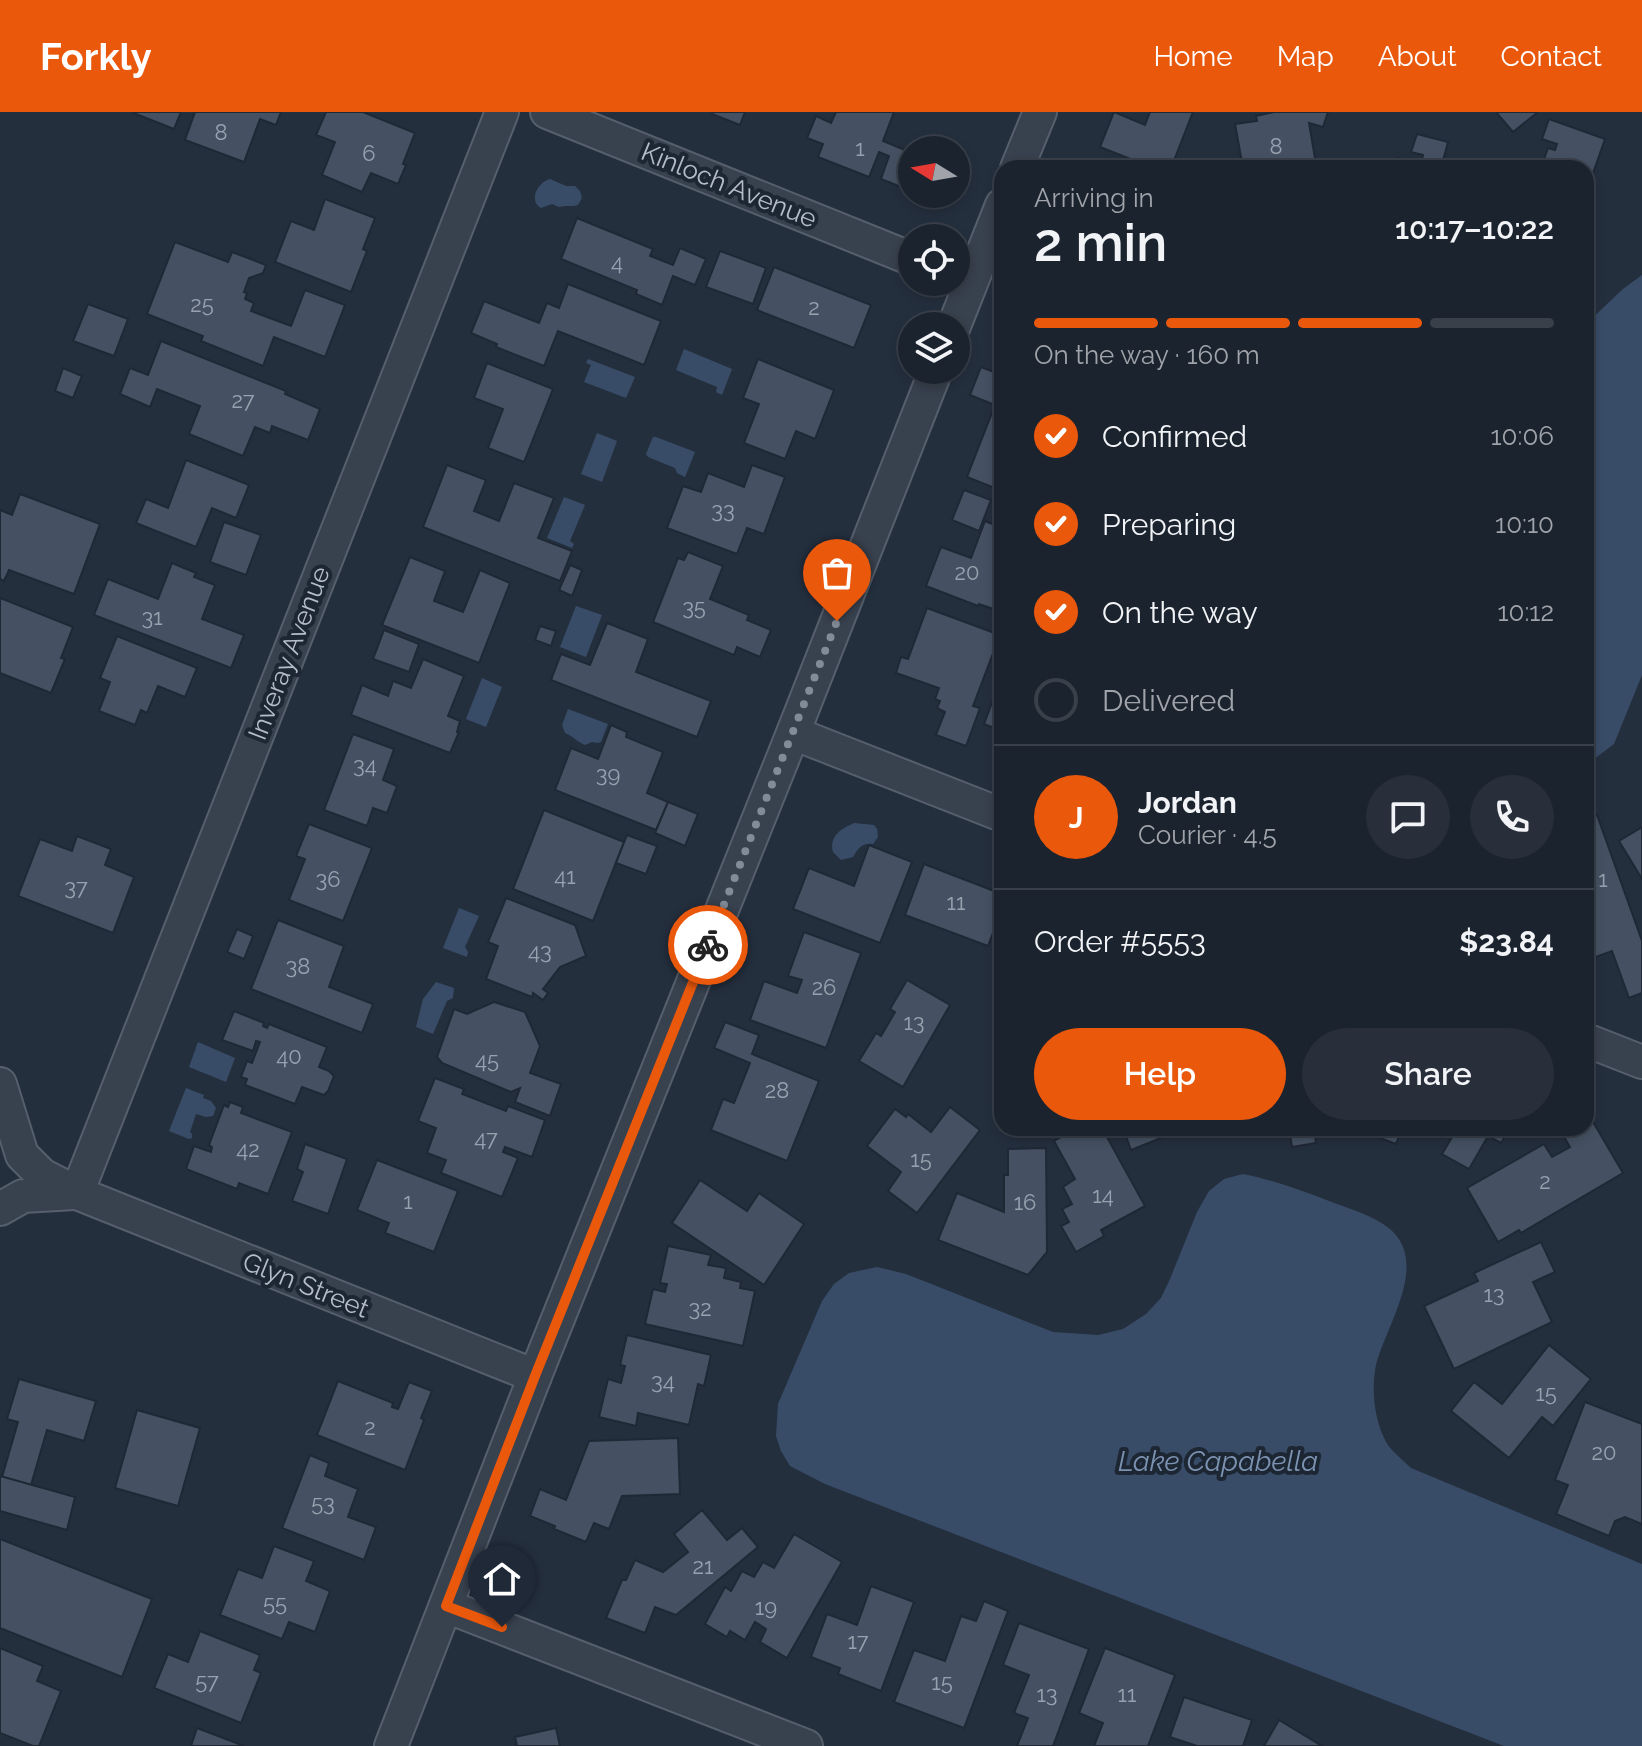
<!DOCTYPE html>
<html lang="en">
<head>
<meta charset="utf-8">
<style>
  :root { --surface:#1b232e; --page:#282f3a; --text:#f1f3f6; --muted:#a0a4aa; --line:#39404a; --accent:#ea580c }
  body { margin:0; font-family:Raleway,sans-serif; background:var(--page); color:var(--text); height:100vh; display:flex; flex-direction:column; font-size:30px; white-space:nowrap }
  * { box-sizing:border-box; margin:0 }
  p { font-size:26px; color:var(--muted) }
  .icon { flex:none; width:44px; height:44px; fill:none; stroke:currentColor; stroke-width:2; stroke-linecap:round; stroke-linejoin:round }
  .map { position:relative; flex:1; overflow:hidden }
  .drawer { position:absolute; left:994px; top:48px; width:600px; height:976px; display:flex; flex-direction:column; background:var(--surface); border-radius:24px; box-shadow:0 4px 12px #0003,0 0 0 2px var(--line) }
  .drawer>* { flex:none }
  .needle { width:52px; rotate:281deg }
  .tools { position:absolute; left:898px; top:24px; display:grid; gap:16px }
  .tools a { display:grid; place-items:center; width:72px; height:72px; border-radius:50%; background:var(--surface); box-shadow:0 4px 12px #0003,0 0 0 2px var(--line); font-size:40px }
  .pin { position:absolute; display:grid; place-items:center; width:68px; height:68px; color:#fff; margin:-82px -34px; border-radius:50% 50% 50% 0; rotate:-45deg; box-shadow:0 0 8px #0007 }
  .pin .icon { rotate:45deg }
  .courier { position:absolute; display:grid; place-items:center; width:80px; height:80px; margin:-40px; border:6px solid #ea580c; border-radius:50%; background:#fff; color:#222; box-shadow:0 2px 10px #0007 }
  .overview em { font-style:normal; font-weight:600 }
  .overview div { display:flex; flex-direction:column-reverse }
  .overview { display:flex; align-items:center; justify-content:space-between; height:136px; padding:0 40px }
  h1 { font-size:52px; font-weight:600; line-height:60px }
  .bar { display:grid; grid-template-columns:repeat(4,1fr); gap:12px 8px; align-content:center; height:96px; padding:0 40px }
  .bar i { height:10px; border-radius:6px; background:var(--line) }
  .bar .selected { background:var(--accent) }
  .bar p { grid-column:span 4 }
  .line { display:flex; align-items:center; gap:20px; padding:0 40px; border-top:2px solid var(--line) }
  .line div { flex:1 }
  .round { display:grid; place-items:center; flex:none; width:84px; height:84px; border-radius:42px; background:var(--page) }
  ol { padding:0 40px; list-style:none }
  li { display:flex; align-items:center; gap:24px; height:88px }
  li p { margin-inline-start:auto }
  li .icon { padding:8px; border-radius:50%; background:var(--accent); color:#fff; stroke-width:4 }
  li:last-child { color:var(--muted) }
  li i { width:44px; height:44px; border:4px solid var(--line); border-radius:50% }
  .action { display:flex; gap:16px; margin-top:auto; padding:16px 40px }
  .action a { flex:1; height:92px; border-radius:48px; background:var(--accent); color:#fff; font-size:32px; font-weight:600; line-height:92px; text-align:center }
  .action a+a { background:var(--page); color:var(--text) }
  header { display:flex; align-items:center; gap:48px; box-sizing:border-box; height:112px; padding:0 40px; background:var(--accent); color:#fff }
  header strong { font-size:38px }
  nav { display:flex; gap:44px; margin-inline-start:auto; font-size:28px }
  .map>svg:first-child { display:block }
  .water { fill:#394c67 }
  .building { fill:#455162; stroke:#1f2835; stroke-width:2 }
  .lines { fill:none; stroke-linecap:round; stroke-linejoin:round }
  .street-casing { stroke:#565f6c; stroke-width:36 }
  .street { stroke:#38414e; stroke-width:32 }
  .done { stroke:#828b98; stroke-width:8; stroke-dasharray:0 14.4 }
  .route { stroke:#ea580c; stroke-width:10 }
  .labels { text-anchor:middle; stroke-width:8; stroke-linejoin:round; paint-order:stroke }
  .number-label { font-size:22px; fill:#98a1af }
  .street-label { font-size:26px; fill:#b4bcc9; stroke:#1d2633 }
  .water-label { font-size:28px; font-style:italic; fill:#7c92b1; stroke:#1d2633 }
</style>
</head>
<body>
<header>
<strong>Forkly</strong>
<nav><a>Home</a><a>Map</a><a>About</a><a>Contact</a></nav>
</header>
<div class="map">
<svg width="1642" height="1634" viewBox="0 0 1642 1634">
  <rect width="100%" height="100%" fill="#242f3e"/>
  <!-- water -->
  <g class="water">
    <path d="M550,67L566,74H575L580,79L582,86L578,93C572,95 566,93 559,95L552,92L541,96C528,88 538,70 550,67Z"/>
    <polygon points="1642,163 1642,563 1614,632 1590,650 1586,651 1586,212 1623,177"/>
    <polygon points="684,237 732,257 722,283 716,280 717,275 676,258"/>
    <polygon points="588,247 635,265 626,286 584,270 591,253 586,251"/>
    <polygon points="597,321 617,329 602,370 581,362"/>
    <polygon points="653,325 656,325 695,340 685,365 677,361 675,356 648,345 646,342"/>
    <polygon points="564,385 585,393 570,429 574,432 572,436 547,426"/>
    <polygon points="576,494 602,503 586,545 560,535"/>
    <polygon points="482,566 502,575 486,615 466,607"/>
    <path d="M568,597L608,612L601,630L598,631L592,630L585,633C577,630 573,624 565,621L562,613Z"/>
    <path d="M854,711L874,713L877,717L878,725L873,732C861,731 859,736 853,745L841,748L833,740C829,724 841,717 854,711Z"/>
    <polygon points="459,796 479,804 465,835 468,840 467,845 443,836"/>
    <polygon points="436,870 454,876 453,886 447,889 433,922 416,915 423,887"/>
    <polygon points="198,930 235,946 226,970 189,955"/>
    <polygon points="186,976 204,983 203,986 211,989 216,996 213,1004 206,1005 196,1002 190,1020 192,1022 192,1026 189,1027 169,1019"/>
    <path d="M1243,1062C1273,1068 1300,1078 1329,1089C1350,1097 1372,1103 1390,1117C1430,1152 1386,1213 1376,1253C1371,1278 1374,1307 1386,1330C1392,1340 1403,1348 1411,1356L1642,1452V1634H1504L825,1372L790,1354L781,1339L776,1324L778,1292L822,1189L834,1172L849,1161L877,1155L906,1162L1053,1220L1098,1223L1123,1217L1146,1202L1161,1186L1170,1167L1197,1100L1209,1079L1224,1067Z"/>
  </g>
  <!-- building -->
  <g class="building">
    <polygon points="131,0 181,0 174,17"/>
    <polygon points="195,0 281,0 276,13 260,7 244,50 185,28"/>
    <polygon points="326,0 363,0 415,21 403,52 406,53 398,72 371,61 362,80 322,63 335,30 316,23"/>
    <polygon points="713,0 745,0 740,13 712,2"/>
    <polygon points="836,0 894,0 883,29 912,41 912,62 906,77 881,67 889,44 879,40 869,65 818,45 823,32 807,26 816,4 831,11"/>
    <polygon points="1114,0 1145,13 1150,0 1193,0 1171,56 1153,56 1100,35"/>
    <polygon points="1274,0 1328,0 1323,15 1309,11 1316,52 1293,56 1243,56 1235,12 1257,9 1256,4"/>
    <polygon points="1496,0 1538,0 1513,20"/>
    <polygon points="1549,7 1605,27 1586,81 1586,56 1541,56 1548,36 1555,38 1557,32 1542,27"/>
    <polygon points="1417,22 1448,30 1441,56 1384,56 1386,47 1397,50 1398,46 1421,52 1423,43 1411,40"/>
    <polygon points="325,87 375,106 363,137 367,139 351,180 275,150 291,109 314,118"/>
    <polygon points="577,106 653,137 650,144 673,153 680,136 706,147 695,173 673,164 662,193 636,182 637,178 561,147"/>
    <polygon points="175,130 228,150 232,140 266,153 263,161 249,166 244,180 247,181 245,187 254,191 251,199 291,214 305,178 345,193 325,245 274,225 263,254 201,229 203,224 147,202"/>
    <polygon points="720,139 766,156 753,192 706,175"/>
    <polygon points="774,155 871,193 854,236 757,198"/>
    <polygon points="568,172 661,209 644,253 558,219 544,254 496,235 497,232 471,221 484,189 539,211 547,191 559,196"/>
    <polygon points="88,192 128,207 114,244 73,229"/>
    <polygon points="161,229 286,279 285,282 320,297 308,328 272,314 270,321 255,315 243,344 189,322 200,294 157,277 150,295 120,282 130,256 148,263"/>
    <polygon points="758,247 834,278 815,327 796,319 785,347 744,331 759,292 743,286"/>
    <polygon points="487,251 553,277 524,350 488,336 503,297 474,286"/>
    <polygon points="981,255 1002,263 1002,379 967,365 995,293 970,283"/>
    <polygon points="63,256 82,264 73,286 55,279"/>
    <polygon points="186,348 249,373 236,406 212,396 196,435 136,411 146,387 168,396"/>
    <polygon points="447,353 486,368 474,399 499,409 514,371 554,386 538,426 572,439 560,469 423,415"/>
    <polygon points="752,353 785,365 764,422 747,416 737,442 667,416 683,374 701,380 708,361 744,375"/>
    <polygon points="964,378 991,388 979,419 952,408"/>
    <polygon points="20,382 100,412 74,482 9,458 4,469 0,467 0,398 12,403"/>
    <polygon points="985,409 1002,416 1002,500 979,492 978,494 926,474 941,435 971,446"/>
    <polygon points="224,410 261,423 246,463 210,450"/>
    <polygon points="688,440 723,454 710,487 749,503 747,508 771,518 760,545 737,535 734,543 653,510 678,446 684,448"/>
    <polygon points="410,445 445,459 434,489 463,500 480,458 510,471 479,551 382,513"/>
    <polygon points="172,451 196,461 194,465 215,473 202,507 244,523 231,556 94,503 108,467 158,487"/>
    <polygon points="570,453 582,458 572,484 559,478"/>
    <polygon points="0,486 73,515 61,546 65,547 51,581 0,561"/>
    <polygon points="927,496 1000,523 973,594 980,596 966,634 936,623 945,600 937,596 940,589 935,587 939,576 896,561 901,545 908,547"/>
    <polygon points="607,511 648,527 636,560 711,589 697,625 551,568 561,542 590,553"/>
    <polygon points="540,514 556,519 551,534 535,528"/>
    <polygon points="384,518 419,532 409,560 373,547"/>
    <polygon points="117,524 197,556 185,585 158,574 147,601 141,598 135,613 99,599 110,570 100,566"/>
    <polygon points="423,547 464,564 448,604 460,609 457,620 459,620 450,641 351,603 362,573 388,584 393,569 411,576"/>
    <polygon points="1002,564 1002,619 984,612"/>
    <polygon points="611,613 627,620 626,625 663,640 647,681 668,690 656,718 555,678 571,636 598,647"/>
    <polygon points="353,622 394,637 383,668 397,674 387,701 373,696 367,714 324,698"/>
    <polygon points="668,690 698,702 685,734 655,721"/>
    <polygon points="544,698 624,730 593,809 513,777"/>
    <polygon points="1597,703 1642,829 1642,881 1629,886 1612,839 1593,846 1586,827 1586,707"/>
    <polygon points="309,712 372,736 343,809 289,788 305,747 296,744"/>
    <polygon points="1642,715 1642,767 1619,729"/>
    <polygon points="627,723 657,734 646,762 616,751"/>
    <polygon points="77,724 111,737 105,753 134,765 113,821 18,784 40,727 72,739"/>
    <polygon points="869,733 912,750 880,831 793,797 809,756 854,774"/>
    <polygon points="924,752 1002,782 1002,797 988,834 905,803"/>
    <polygon points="506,786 575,813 586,844 560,855 543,877 548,881 543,888 533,881 532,885 486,867 498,834 488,830"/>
    <polygon points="278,808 344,834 329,875 373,892 362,921 251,877"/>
    <polygon points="237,817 253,824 244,847 227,840"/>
    <polygon points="804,820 861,841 826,936 750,908 764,869 797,881 802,868 788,864"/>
    <polygon points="907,868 950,893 903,975 859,949 876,921 881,924 895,900 890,897"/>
    <polygon points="494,890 525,900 540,934 530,961 561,972 550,1004 515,990 520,976 511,980 442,951 437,945 454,897 467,902"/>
    <polygon points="234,899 264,911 263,914 267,916 269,912 327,935 319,955 329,959 334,964 328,979 324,983 302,975 295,992 245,973 247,967 241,965 247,949 252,951 260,930 256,929 253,939 222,928"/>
    <polygon points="725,910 759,923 752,942 819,969 787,1049 711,1018 723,987 734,991 750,951 714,936"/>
    <polygon points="435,966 464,977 462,982 506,999 508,994 545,1008 532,1045 505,1035 503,1040 518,1046 502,1085 441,1061 446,1048 427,1041 436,1016 418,1009"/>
    <polygon points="230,990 243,995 241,1001 292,1020 268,1082 239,1071 237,1077 186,1057 194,1034 211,1040 212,1035 209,1033 224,993 228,995"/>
    <polygon points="950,995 980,1018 917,1101 888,1079 901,1060 867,1034 895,997 906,1005 908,1002 931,1020"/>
    <polygon points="1586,998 1623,1061 1521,1121 1519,1118 1498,1130 1467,1076 1544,1032 1552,1045 1570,1035 1559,1016 1586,1016"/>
    <polygon points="1077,1016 1102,1016 1145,1094 1101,1118 1104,1124 1076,1140 1061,1114 1069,1110 1062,1097 1072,1092 1063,1075 1075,1067 1054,1029"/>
    <polygon points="1123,1016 1157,1016 1161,1026 1131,1038"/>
    <polygon points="1289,1016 1320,1016 1314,1018 1316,1031 1292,1035"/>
    <polygon points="1353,1016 1402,1016 1396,1032"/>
    <polygon points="1448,1016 1510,1016 1501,1031 1488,1024 1469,1057 1442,1042 1455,1020"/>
    <polygon points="305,1032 347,1047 328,1102 292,1089 303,1060 297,1057"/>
    <polygon points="1046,1036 1047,1140 1028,1163 938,1128 957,1081 1004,1100 1004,1063 1008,1063 1008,1037"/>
    <polygon points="377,1048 458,1079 434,1140 385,1121 389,1111 357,1098"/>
    <polygon points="700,1068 747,1099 759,1081 804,1112 764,1173 672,1111"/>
    <polygon points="1541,1130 1555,1160 1533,1170 1552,1210 1454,1257 1424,1194 1478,1169 1474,1161"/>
    <polygon points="668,1134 711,1143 708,1153 726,1156 724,1166 741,1170 740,1176 755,1179 743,1234 645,1212 653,1177 665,1180 667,1172 660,1171"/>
    <polygon points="627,1223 711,1243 704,1274 698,1272 689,1313 638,1301 636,1314 599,1305 608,1267 621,1271 625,1254 620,1253"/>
    <polygon points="1549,1233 1591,1267 1553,1314 1542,1305 1509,1346 1451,1299 1474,1270 1502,1292"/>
    <polygon points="19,1267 96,1289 84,1329 47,1318 31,1373 2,1365 18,1310 7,1307"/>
    <polygon points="338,1269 393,1291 392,1295 398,1297 409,1270 432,1279 421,1306 424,1308 405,1358 317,1323"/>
    <polygon points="1585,1290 1642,1312 1642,1412 1625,1405 1615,1409 1609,1424 1556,1402 1568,1373 1555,1368"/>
    <polygon points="137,1298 200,1316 178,1394 115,1376"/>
    <polygon points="678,1326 680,1382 622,1384 609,1417 594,1411 586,1430 554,1417 555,1414 530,1404 540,1377 566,1388 589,1329"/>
    <polygon points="310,1343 329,1351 325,1364 358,1377 348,1405 376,1415 364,1448 282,1416"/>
    <polygon points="0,1364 75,1385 67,1418 0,1399"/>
    <polygon points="702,1398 727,1428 742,1416 758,1435 676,1503 655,1495 645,1521 606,1506 622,1468 626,1468 635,1448 663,1460 688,1440 674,1422"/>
    <polygon points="794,1422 842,1450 787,1546 760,1530 766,1517 755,1510 745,1528 730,1519 727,1525 705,1512 725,1475 731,1479 742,1459 754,1465 763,1450 774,1456"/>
    <polygon points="0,1427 152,1487 122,1565 0,1516"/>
    <polygon points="274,1434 314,1449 306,1469 330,1479 315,1520 289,1510 282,1527 220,1503 238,1457 262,1466"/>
    <polygon points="871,1474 914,1490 881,1579 838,1562 840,1556 811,1545 827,1502 857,1513"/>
    <polygon points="984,1489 1008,1499 964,1616 894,1590 914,1538 945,1549 961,1504 976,1509"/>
    <polygon points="1019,1511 1089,1537 1053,1634 1017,1634 1028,1606 1014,1601 1029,1563 1003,1553"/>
    <polygon points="200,1519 260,1543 254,1558 261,1561 241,1611 154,1576 168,1542 188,1550"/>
    <polygon points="0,1536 43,1554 37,1569 61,1579 39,1634 33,1634 0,1621"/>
    <polygon points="1105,1536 1175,1563 1148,1634 1094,1634 1103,1611 1079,1601"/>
    <polygon points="1184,1585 1252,1608 1243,1634 1197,1634 1170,1625"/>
    <polygon points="1279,1608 1322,1634 1264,1634"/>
    <polygon points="197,1616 244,1634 191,1634"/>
    <polygon points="556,1616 560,1634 517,1634 515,1625"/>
  </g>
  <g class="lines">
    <!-- street casing -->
    <g class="street-casing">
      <g id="street">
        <polyline points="547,0 912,147"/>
        <polyline points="1017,56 1040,0"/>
        <polyline points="954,214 1002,93"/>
        <polyline points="793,621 1002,703"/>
        <polyline points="1586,928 1642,950"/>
        <polyline points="0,972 22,1043 42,1063 77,1081 535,1264"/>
        <polyline points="77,1081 502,0"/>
        <polyline points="0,1097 23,1084 74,1081"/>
        <polyline points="446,1494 806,1634"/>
        <polyline points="391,1634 535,1264 793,621 936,258"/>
      </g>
    </g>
    <!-- street -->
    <use href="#street" class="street"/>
  </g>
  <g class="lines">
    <!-- done -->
    <polyline class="done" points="708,833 837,509"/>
    <!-- route -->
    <polyline class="route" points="502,1515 446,1494 535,1264 708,833"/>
  </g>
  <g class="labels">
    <!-- number labels -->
    <g class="number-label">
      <text x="221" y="28">8</text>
      <text x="1276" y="42">8</text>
      <text x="860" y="44">1</text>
      <text x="369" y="49">6</text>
      <text x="617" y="158">4</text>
      <text x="202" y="200">25</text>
      <text x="814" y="203">2</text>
      <text x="243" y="296">27</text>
      <text x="723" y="406">33</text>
      <text x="967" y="468">20</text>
      <text x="694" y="503">35</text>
      <text x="152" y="513">31</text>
      <text x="365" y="661">34</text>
      <text x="608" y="670">39</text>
      <text x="565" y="772">41</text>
      <text x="328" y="775">36</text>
      <text x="1603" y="775">1</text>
      <text x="76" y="783">37</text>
      <text x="956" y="798">11</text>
      <text x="540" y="847">43</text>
      <text x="298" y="862">38</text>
      <text x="824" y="883">26</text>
      <text x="914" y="918">13</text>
      <text x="289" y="952">40</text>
      <text x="487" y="956">45</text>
      <text x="777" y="986">28</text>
      <text x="486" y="1034">47</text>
      <text x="248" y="1045">42</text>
      <text x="921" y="1055">15</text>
      <text x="1545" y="1077">2</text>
      <text x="1103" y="1091">14</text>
      <text x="408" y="1097">1</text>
      <text x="1025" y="1098">16</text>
      <text x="1494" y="1190">13</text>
      <text x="700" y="1204">32</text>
      <text x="663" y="1277">34</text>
      <text x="1546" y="1289">15</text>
      <text x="370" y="1323">2</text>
      <text x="1604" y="1348">20</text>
      <text x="323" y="1399">53</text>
      <text x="703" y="1462">21</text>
      <text x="275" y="1499">55</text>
      <text x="766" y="1503">19</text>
      <text x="858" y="1537">17</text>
      <text x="207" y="1577">57</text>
      <text x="942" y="1578">15</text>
      <text x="1047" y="1590">13</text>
      <text x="1127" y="1590">11</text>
    </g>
    <!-- street labels -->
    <g class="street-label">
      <text transform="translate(729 73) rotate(22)" y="9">Kinloch Avenue</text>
      <text transform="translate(289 541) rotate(-69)" y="9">Inveray Avenue</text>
      <text transform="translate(306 1173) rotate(22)" y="9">Glyn Street</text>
    </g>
    <!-- water labels -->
    <g class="water-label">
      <text x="1218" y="1359">Lake Capabella</text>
    </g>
  </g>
</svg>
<div class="tools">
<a><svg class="needle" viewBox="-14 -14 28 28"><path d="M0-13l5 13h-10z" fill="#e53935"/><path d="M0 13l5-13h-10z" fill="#a0a4aa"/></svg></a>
<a><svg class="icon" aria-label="locate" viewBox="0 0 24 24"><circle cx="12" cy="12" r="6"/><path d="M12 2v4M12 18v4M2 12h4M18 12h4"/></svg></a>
<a><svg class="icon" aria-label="layers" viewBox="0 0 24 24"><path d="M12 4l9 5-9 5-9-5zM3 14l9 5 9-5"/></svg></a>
</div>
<div class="pin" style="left:837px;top:509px;background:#ea580c"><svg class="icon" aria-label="bag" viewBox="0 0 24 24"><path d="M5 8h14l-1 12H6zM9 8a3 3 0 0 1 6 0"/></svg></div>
<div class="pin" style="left:502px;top:1515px;background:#1f2937"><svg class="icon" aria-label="home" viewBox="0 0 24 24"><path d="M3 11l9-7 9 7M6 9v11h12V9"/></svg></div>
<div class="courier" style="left:708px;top:833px"><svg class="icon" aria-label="bike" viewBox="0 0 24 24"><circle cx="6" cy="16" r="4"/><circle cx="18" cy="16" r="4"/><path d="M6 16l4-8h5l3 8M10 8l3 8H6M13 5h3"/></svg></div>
<section class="drawer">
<div class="overview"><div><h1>2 min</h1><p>Arriving in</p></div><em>10:17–10:22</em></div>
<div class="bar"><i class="selected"></i><i class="selected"></i><i class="selected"></i><i></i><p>On the way · 160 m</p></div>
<ol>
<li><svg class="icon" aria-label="check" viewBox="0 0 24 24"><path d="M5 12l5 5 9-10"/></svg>Confirmed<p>10:06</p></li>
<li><svg class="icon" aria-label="check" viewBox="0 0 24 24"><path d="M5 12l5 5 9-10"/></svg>Preparing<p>10:10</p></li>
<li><svg class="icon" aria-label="check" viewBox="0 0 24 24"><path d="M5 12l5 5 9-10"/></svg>On the way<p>10:12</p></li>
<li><i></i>Delivered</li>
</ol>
<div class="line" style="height:144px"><b class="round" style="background:var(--accent);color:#fff">J</b><div><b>Jordan</b><p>Courier · 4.5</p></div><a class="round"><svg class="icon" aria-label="chat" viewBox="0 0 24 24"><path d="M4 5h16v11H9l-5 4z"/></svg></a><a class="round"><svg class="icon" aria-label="phone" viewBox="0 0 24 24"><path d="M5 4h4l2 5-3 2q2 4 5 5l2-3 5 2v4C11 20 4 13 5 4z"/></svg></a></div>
<div class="line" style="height:104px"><div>Order #5553</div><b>$23.84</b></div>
<div class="action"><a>Help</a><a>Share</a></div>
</section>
</div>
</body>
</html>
